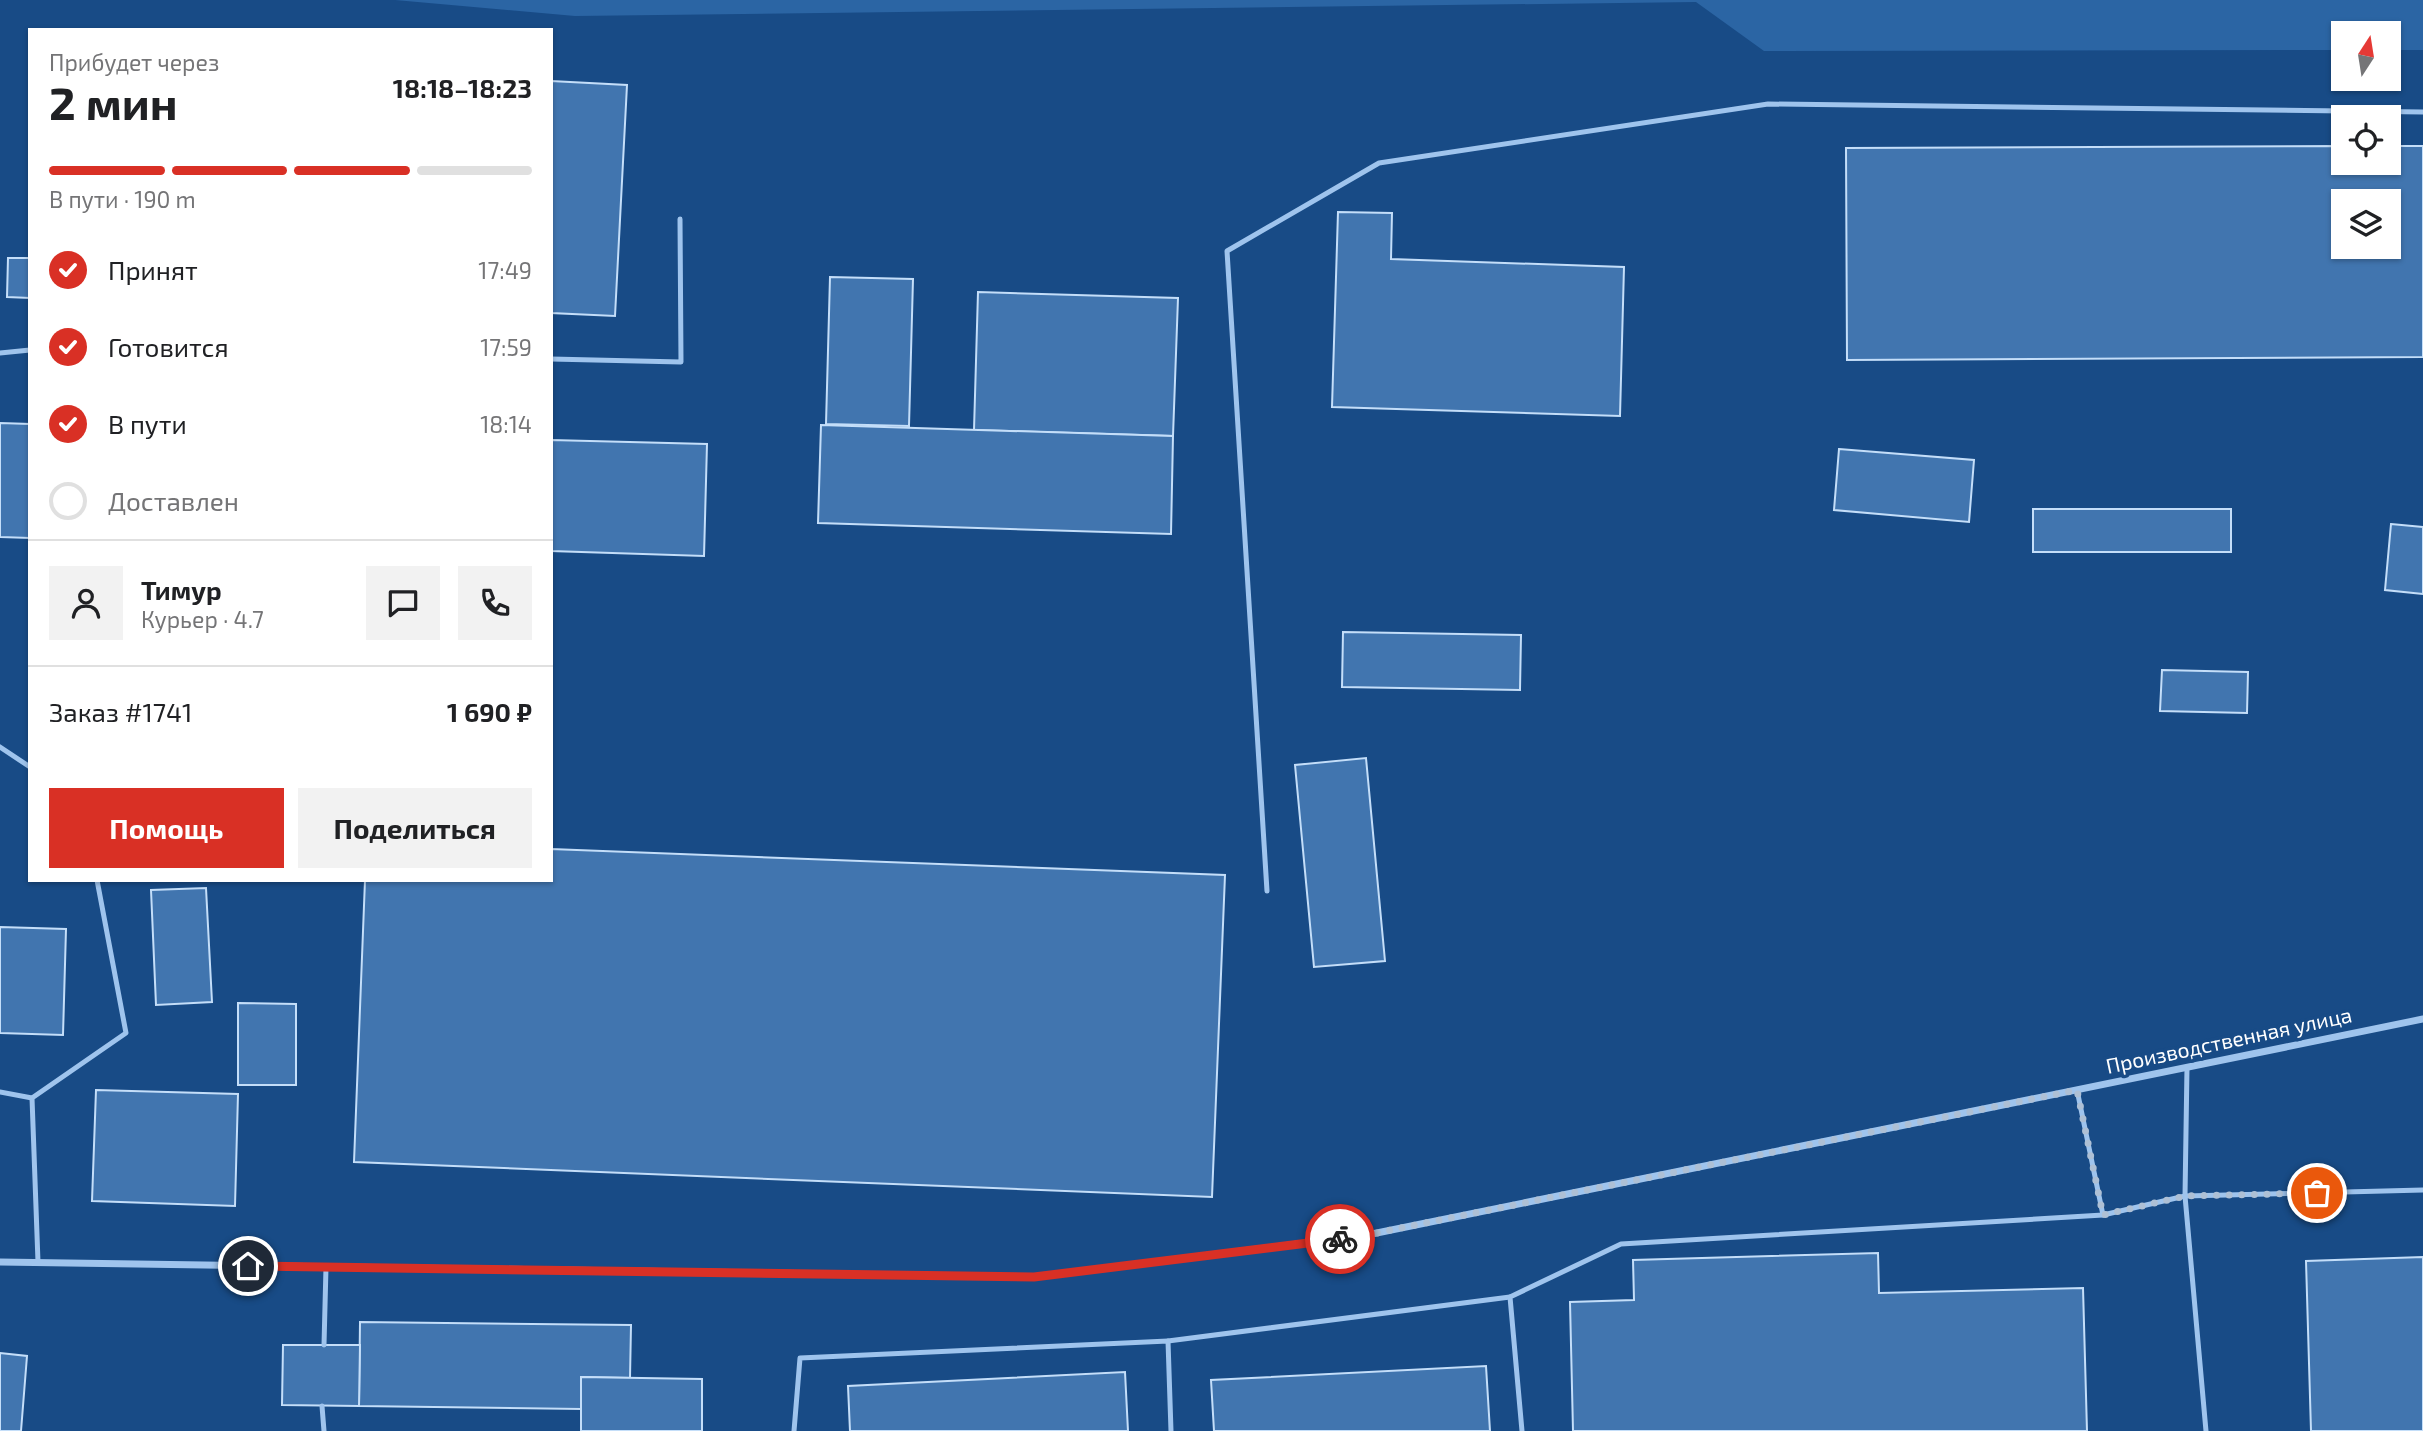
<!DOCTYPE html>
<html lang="ru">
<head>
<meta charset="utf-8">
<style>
  :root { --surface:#fff; --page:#f2f2f2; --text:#202124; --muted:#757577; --line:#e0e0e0; --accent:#d93025 }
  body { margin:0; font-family:"Exo 2",sans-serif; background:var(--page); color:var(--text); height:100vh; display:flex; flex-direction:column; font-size:26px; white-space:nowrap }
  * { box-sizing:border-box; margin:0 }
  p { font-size:23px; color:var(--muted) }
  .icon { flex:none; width:38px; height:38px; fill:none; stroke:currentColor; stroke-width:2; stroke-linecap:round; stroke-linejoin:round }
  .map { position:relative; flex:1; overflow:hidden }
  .drawer { position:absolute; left:28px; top:28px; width:525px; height:854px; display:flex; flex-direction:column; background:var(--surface); border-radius:0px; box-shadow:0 2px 5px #0004 }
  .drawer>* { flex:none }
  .needle { width:46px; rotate:12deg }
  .buttons { position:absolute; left:2331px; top:21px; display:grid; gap:14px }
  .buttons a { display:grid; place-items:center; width:70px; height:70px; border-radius:0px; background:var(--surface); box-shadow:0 2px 5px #0004; font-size:35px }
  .pin { position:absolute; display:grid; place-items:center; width:60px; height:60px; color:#fff; margin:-30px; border:4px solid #fff; border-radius:50%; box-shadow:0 2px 7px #0007 }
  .courier { position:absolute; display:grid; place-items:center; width:70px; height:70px; margin:-35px; border:5px solid #d93025; border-radius:50%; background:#fff; color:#222; box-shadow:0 2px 9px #0007 }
  .headline em { font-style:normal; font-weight:700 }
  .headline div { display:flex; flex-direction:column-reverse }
  .headline { display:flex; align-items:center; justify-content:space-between; height:119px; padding:0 21px }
  h1 { font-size:46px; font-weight:700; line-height:52px }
  .bar { display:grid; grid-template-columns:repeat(4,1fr); gap:10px 7px; align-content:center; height:84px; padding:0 21px }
  .bar i { height:9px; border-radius:5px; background:var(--line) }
  .bar .current { background:var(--accent) }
  .bar p { grid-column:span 4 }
  .line { display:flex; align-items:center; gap:18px; padding:0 21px; border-top:2px solid var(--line) }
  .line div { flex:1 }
  .round { display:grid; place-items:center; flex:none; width:74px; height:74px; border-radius:0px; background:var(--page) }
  ol { padding:0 21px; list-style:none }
  li { display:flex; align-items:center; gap:21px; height:77px }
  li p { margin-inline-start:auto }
  li .icon { padding:7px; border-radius:50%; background:var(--accent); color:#fff; stroke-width:4 }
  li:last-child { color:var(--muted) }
  li i { width:38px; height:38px; border:4px solid var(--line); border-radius:50% }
  .button { display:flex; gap:14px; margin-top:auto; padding:14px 21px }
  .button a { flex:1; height:80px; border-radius:0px; background:var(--accent); color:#fff; font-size:28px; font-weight:700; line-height:80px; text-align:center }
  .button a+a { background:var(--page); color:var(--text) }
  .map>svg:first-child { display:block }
  .green { fill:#2b65a4 }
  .building { fill:#4175af; stroke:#c4def9; stroke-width:2; fill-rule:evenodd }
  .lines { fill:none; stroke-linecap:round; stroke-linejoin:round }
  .service { stroke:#9fc4ed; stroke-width:5 }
  .minor { stroke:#9fc4ed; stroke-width:7 }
  .done { stroke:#aec0d5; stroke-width:7; stroke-dasharray:0 12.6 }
  .route { stroke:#d93025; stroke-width:9 }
  .labels { text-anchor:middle; stroke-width:7; stroke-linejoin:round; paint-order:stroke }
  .street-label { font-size:21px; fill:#fff; stroke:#184b86 }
</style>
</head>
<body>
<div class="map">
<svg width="2423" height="1431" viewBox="0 0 2423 1431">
  <rect width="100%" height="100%" fill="#184b86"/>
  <!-- green -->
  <polygon class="green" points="395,0 2423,0 2423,50 2389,50 2389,33 2343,33 2343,50 1764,51 1696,2 575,16"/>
  <!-- building -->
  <g class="building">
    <polygon points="551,81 627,85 615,316 551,313"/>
    <path d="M2343,146V163H2389V146H2423V357L1847,360L1846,148ZM2343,201H2389V247H2343Z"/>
    <polygon points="1338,212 1392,213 1391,259 1624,267 1620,416 1332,407"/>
    <polygon points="8,258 30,258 30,298 7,297"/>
    <polygon points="830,277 913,279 909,426 826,424"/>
    <polygon points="978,292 1178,298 1173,436 974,430"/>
    <polygon points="0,423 30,424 30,538 0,537"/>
    <polygon points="821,425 1173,436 1171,534 818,523"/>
    <polygon points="551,440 707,444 704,556 551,551"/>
    <polygon points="1839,449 1974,460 1969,522 1834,510"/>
    <rect x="2033" y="509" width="198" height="43"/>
    <polygon points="2391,524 2423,527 2423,594 2385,590"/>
    <polygon points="1343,632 1521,635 1520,690 1342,687"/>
    <polygon points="2162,670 2248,672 2247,713 2160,711"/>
    <polygon points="1366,758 1385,961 1314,967 1295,765"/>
    <polygon points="551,849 1225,875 1212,1197 354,1162 365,880 551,880"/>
    <polygon points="206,888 212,1002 156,1005 151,890"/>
    <polygon points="0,927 66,929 63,1035 0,1033"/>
    <polygon points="238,1003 296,1004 296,1085 238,1085"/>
    <polygon points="96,1090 238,1094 235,1206 92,1201"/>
    <polygon points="1878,1253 1879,1293 2083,1288 2087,1431 1573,1431 1570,1302 1634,1300 1633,1260"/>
    <polygon points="2423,1257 2423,1431 2311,1431 2306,1261"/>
    <polygon points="360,1322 631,1325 630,1378 581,1377 581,1409 359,1406"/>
    <polygon points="283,1345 360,1345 359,1406 282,1405"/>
    <polygon points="0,1353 27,1356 21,1431 0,1431"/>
    <polygon points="1486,1366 1490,1431 1214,1431 1211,1380"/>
    <polygon points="1125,1372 1128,1431 850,1431 848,1386"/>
    <polygon points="581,1377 702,1379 702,1431 581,1431"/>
  </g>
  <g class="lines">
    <!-- service -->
    <g class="service">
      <polyline points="0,353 30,350"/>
      <polyline points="551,359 681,362 680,219"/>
      <polyline points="0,747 30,767"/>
      <polyline points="1267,891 1227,251 1379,163 1768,104 2423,112"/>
      <polyline points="2187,1067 2185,1196 2423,1190"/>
      <polyline points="2077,1090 2103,1215 2185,1196 2206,1431"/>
      <polyline points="0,1092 32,1098"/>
      <polyline points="38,1262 32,1098 126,1033 97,880"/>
      <polyline points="1168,1341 1510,1297"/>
      <polyline points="324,1345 326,1267"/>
      <polyline points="322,1406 324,1431"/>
      <polyline points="794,1431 800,1358 1168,1341 1171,1431"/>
      <polyline points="1522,1431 1510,1297 1621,1244 2103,1215"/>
    </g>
    <!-- minor -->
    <polyline class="minor" points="0,1262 1034,1277 1362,1236 2423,1019"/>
  </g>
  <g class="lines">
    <!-- done -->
    <polyline class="done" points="1340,1239 1362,1236 2077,1090 2103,1215 2185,1196 2317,1193"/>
    <!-- route -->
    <polyline class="route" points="248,1266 1034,1277 1340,1239"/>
  </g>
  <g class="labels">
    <!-- street labels -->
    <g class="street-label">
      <text transform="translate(2229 1041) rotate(-12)" y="7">Производственная улица</text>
    </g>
  </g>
</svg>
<div class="buttons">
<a><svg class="needle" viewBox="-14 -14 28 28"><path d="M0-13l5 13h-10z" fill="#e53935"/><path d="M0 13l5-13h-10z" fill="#757577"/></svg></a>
<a><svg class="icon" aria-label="locate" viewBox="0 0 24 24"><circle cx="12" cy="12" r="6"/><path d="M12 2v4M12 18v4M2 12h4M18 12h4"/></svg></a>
<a><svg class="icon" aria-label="layers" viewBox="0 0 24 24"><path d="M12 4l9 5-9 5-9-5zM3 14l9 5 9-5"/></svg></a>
</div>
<div class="pin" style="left:2317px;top:1193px;background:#ea580c"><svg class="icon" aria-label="bag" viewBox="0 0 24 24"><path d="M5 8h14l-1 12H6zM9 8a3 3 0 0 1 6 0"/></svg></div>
<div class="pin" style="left:248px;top:1266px;background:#1f2937"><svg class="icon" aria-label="home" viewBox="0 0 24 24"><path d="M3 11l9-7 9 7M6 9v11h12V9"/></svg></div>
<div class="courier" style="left:1340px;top:1239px"><svg class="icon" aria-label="bike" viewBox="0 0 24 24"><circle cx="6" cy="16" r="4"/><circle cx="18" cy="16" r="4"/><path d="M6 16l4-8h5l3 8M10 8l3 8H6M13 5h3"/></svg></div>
<section class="drawer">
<div class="headline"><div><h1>2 мин</h1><p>Прибудет через</p></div><em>18:18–18:23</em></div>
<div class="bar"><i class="current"></i><i class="current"></i><i class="current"></i><i></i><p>В пути · 190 m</p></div>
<ol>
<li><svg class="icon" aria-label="check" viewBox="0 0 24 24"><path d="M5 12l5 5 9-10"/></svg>Принят<p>17:49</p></li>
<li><svg class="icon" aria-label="check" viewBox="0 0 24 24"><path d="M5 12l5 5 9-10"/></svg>Готовится<p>17:59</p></li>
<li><svg class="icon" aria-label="check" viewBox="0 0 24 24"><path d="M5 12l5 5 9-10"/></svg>В пути<p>18:14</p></li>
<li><i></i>Доставлен</li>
</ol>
<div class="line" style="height:126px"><a class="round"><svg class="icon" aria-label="person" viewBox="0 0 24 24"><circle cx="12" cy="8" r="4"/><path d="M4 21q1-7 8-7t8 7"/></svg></a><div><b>Тимур</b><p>Курьер · 4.7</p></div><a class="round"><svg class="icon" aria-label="chat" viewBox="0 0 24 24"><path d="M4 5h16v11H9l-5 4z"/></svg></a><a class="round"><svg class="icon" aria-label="phone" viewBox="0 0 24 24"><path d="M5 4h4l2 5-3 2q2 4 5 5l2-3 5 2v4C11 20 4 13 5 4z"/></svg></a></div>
<div class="line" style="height:91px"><div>Заказ #1741</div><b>1 690 ₽</b></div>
<div class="button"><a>Помощь</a><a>Поделиться</a></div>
</section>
</div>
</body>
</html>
